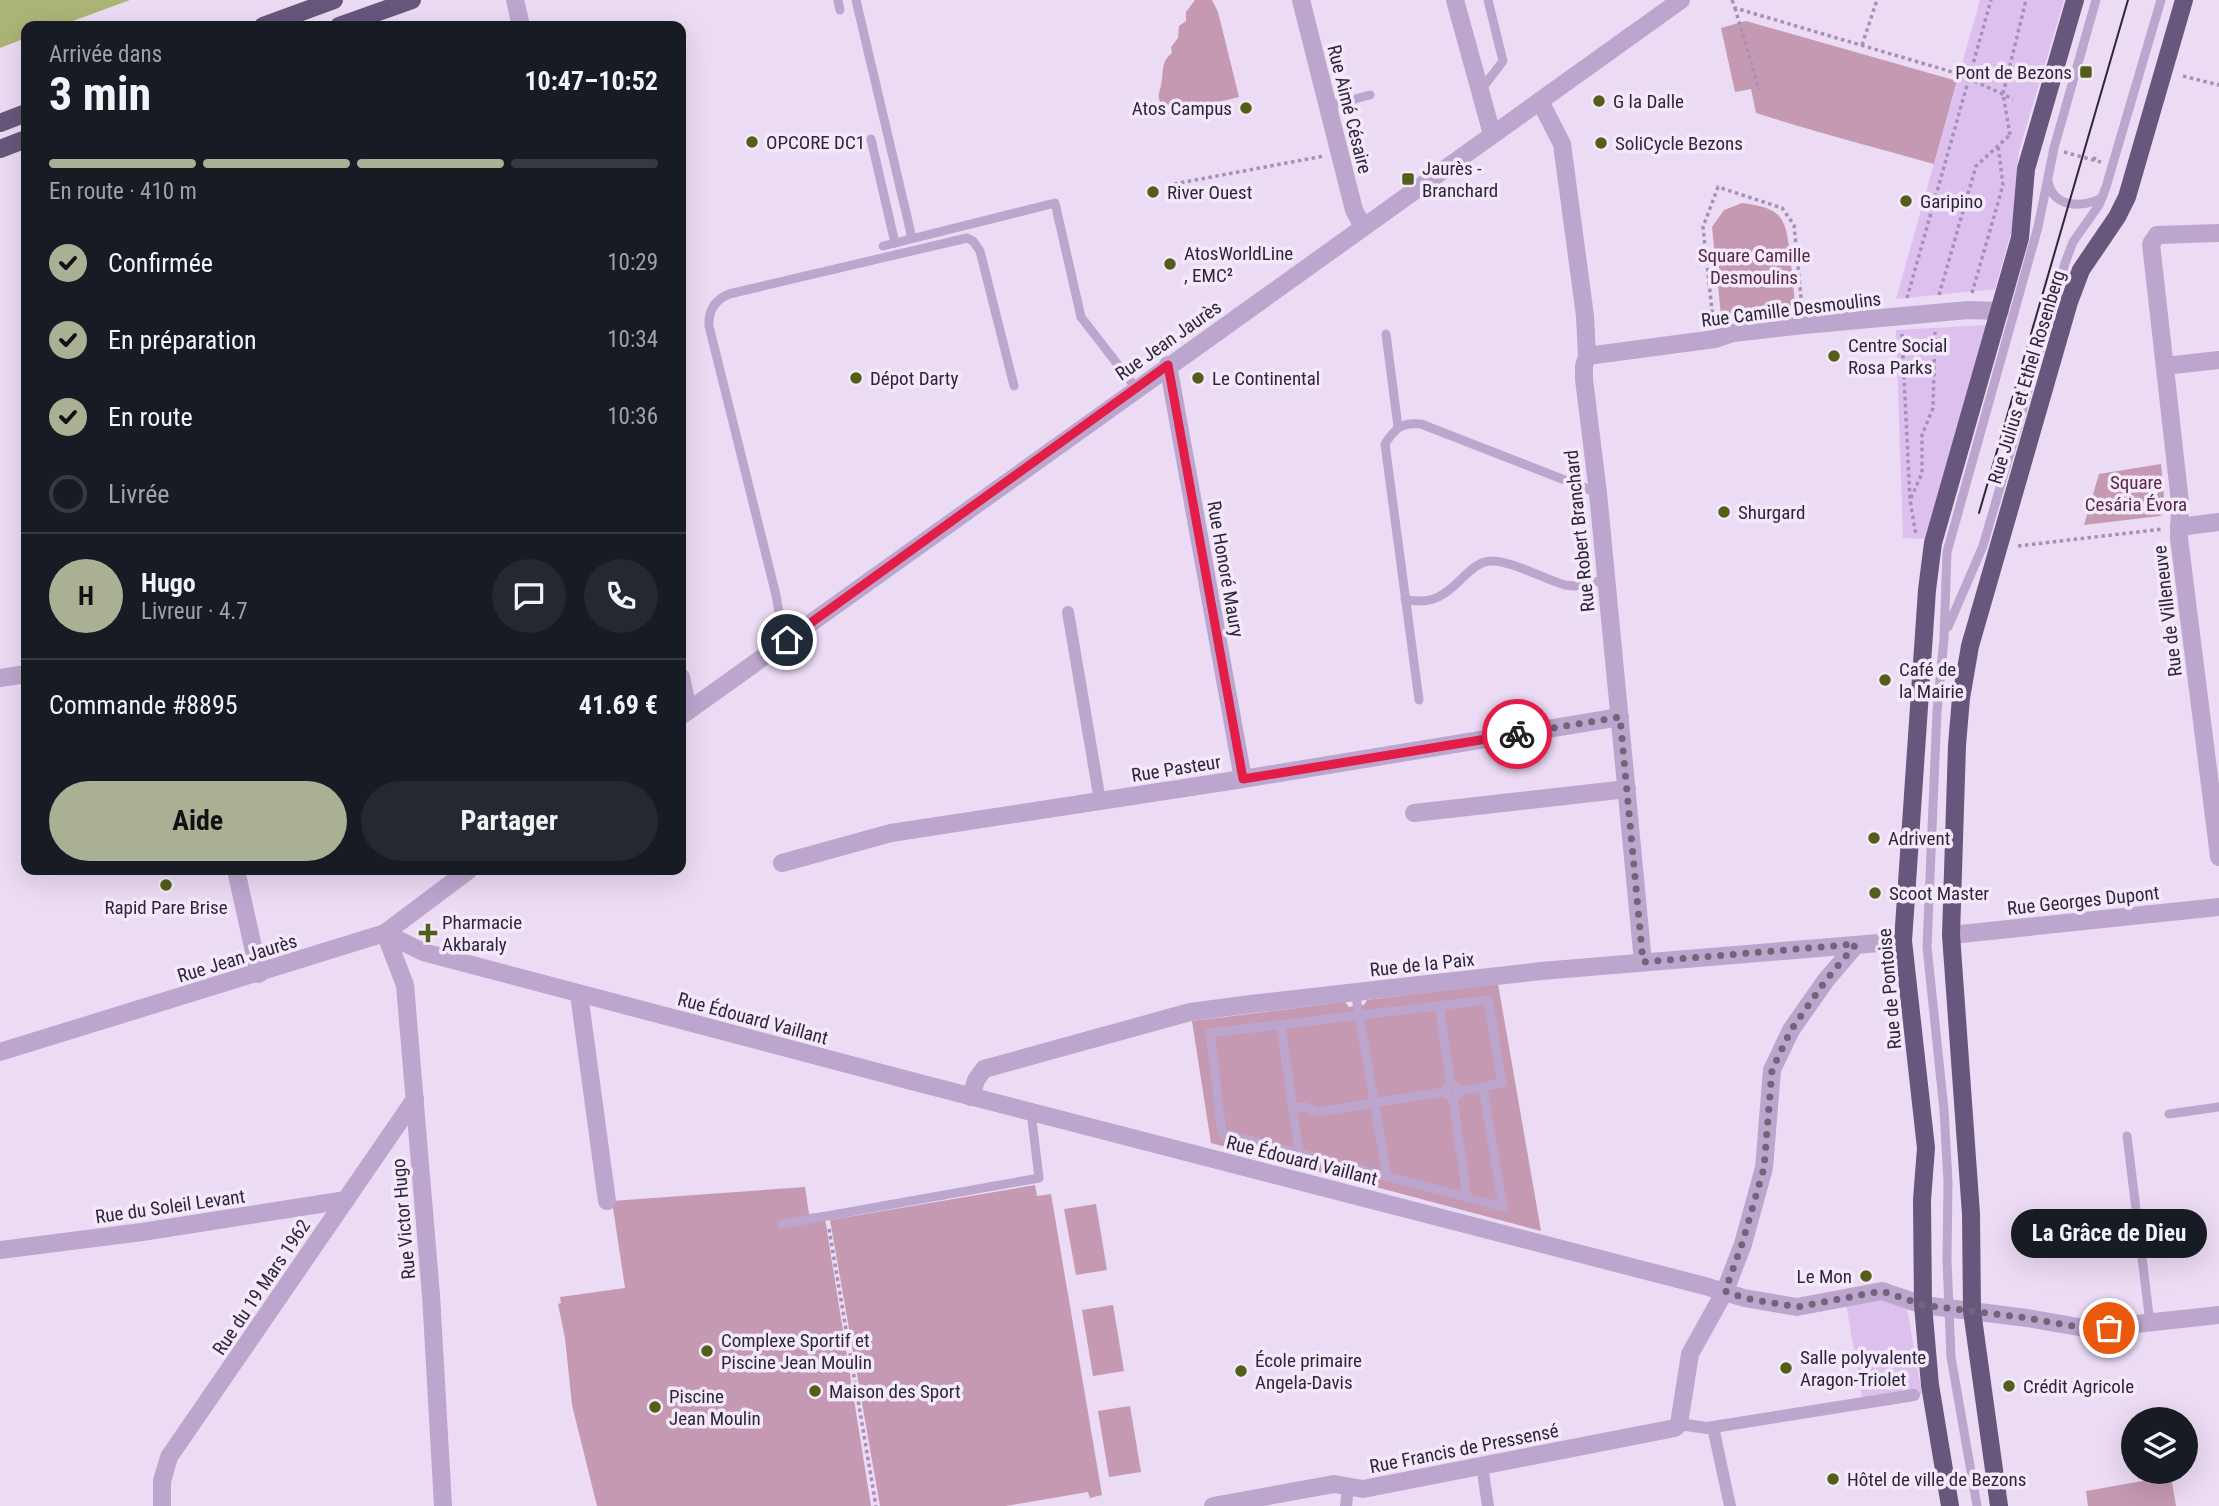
<!DOCTYPE html>
<html lang="fr">
<head>
<meta charset="utf-8">
<style>
  :root { --surface:#171b24; --page:#242831; --text:#f1f3f6; --muted:#9ea1a6; --line:#363941; --accent:#aab093 }
  body { margin:0; font-family:"Roboto Condensed",sans-serif; background:var(--page); color:var(--text); height:100vh; display:flex; flex-direction:column; font-size:26px; white-space:nowrap }
  * { box-sizing:border-box; margin:0 }
  p { font-size:23px; color:var(--muted) }
  .icon { flex:none; width:38px; height:38px; fill:none; stroke:currentColor; stroke-width:2; stroke-linecap:round; stroke-linejoin:round }
  .map { position:relative; flex:1; overflow:hidden }
  .sheet { position:absolute; left:21px; top:21px; width:665px; height:854px; display:flex; flex-direction:column; background:var(--surface); border-radius:14px; box-shadow:0 7px 28px #0002 }
  .sheet>* { flex:none }
  .fabs { position:absolute; left:2121px; top:1407px; display:grid; gap:14px }
  .fabs a { display:grid; place-items:center; width:77px; height:77px; border-radius:50%; background:var(--surface); box-shadow:0 7px 28px #0002; font-size:35px }
  .pin { position:absolute; display:grid; place-items:center; width:60px; height:60px; color:#fff; margin:-30px; border:4px solid #fff; border-radius:50%; box-shadow:0 2px 7px #0007 }
  .courier { position:absolute; display:grid; place-items:center; width:70px; height:70px; margin:-35px; border:5px solid #e11d48; border-radius:50%; background:#fff; color:#222; box-shadow:0 2px 9px #0007 }
  .bubble { position:absolute; height:49px; border-radius:24px; background:var(--surface); box-shadow:0 7px 28px #0002; font-size:23px; font-weight:700; line-height:49px; text-align:center }
  .overview em { font-style:normal; font-weight:700 }
  .overview div { display:flex; flex-direction:column-reverse }
  .overview { display:flex; align-items:center; justify-content:space-between; height:119px; padding:0 28px }
  h1 { font-size:46px; font-weight:700; line-height:52px }
  .bar { display:grid; grid-template-columns:repeat(4,1fr); gap:10px 7px; align-content:center; height:84px; padding:0 28px }
  .bar i { height:9px; border-radius:5px; background:var(--line) }
  .bar .on { background:var(--accent) }
  .bar p { grid-column:span 4 }
  .line { display:flex; align-items:center; gap:18px; padding:0 28px; border-top:2px solid var(--line) }
  .line div { flex:1 }
  .round { display:grid; place-items:center; flex:none; width:74px; height:74px; border-radius:37px; background:var(--page) }
  ol { padding:0 28px; list-style:none }
  li { display:flex; align-items:center; gap:21px; height:77px }
  li p { margin-inline-start:auto }
  li .icon { padding:7px; border-radius:50%; background:var(--accent); color:#111; stroke-width:4 }
  li:last-child { color:var(--muted) }
  li i { width:38px; height:38px; border:4px solid var(--line); border-radius:50% }
  .action { display:flex; gap:14px; margin-top:auto; padding:14px 28px }
  .action a { flex:1; height:80px; border-radius:42px; background:var(--accent); color:#111; font-size:28px; font-weight:700; line-height:80px; text-align:center }
  .action a+a { background:var(--page); color:var(--text) }
  .map>svg:first-child { display:block }
  .green { fill:#c599b2 }
  .plaza { fill:#dec0ee }
  .water { fill:#acb477 }
  .lines { fill:none; stroke-linecap:round; stroke-linejoin:round }
  .path { stroke:#a690ba; stroke-width:3.5; stroke-dasharray:3.5 3.5; stroke-linecap:butt }
  .service { stroke:#bca6ce; stroke-width:9 }
  .pedestrian { stroke:#bca6ce; stroke-width:12 }
  .minor { stroke:#bca6ce; stroke-width:18 }
  .tertiary { stroke:#bca6ce; stroke-width:18 }
  .primary { stroke:#67577c; stroke-width:18 }
  .tram { stroke:#2e2739; stroke-width:2 }
  .done { stroke:#70667a; stroke-width:7; stroke-dasharray:0 12.6 }
  .route { stroke:#e11d48; stroke-width:9 }
  .poi-dot { fill:#535e19; stroke:#f4e8fb; stroke-width:2.5 }
  .labels { text-anchor:middle; stroke-width:7; stroke-linejoin:round; paint-order:stroke }
  .poi-label { font-size:19px; fill:#2e2739; stroke:#f4e8fb; text-anchor:start }
  .street-label { font-size:19px; fill:#2e2739; stroke:#f4e8fb }
  .park-label { font-size:19px; fill:#5a2943; stroke:#f4e8fb }
</style>
</head>
<body>
<div class="map">
<svg width="2219" height="1506" viewBox="0 0 2219 1506">
  <rect width="100%" height="100%" fill="#ebdbf4"/>
  <!-- green -->
  <g class="green">
    <path d="M1195,0H1212L1218,12L1239,97L1155,118L1154,112L1160,102C1157,93 1160,93 1161,85C1164,73 1160,62 1172,53L1171,47L1178,38L1179,26L1186,21V12Z"/>
    <path d="M1746,21L1957,81L1934,164C1875,147 1815,132 1756,113L1751,89L1735,92L1721,28Z"/>
    <path d="M1742,203C1783,208 1786,218 1790,256C1792,272 1794,289 1795,306L1721,315L1712,227L1724,210Z"/>
    <polygon points="2161,464 2165,510 2160,516 2084,525 2099,474"/>
    <polygon points="1498,984 1541,1231 1211,1143 1192,1021 1345,1002 1349,1007 1364,1005 1367,1000"/>
    <polygon points="1035,1185 1037,1196 1051,1194 1102,1495 1090,1498 1088,1492 1006,1506 880,1506 830,1220"/>
    <polygon points="805,1187 809,1214 824,1212 871,1506 597,1506 572,1405 565,1338 558,1304 561,1303 560,1297 625,1288 612,1201"/>
    <polygon points="1096,1204 1107,1270 1076,1275 1064,1209"/>
    <polygon points="1113,1305 1124,1371 1093,1376 1082,1310"/>
    <polygon points="1130,1406 1141,1472 1109,1477 1098,1411"/>
    <polygon points="2171,1476 2176,1506 2088,1506 2086,1491"/>
  </g>
  <!-- plaza -->
  <g class="plaza">
    <polygon points="1980,0 2064,0 2019,151 2012,229 1995,289 1896,299"/>
    <polygon points="1987,325 1928,539 1903,538 1896,330"/>
    <polygon points="1886,1298 1907,1308 1922,1394 1863,1403 1846,1303"/>
  </g>
  <!-- water -->
  <polygon class="water" points="0,0 130,0 59,26 26,26 26,38 0,48"/>
  <g class="lines">
    <!-- path -->
    <g class="path">
      <polyline points="1732,0 1735,8 1959,74 2013,99"/>
      <polyline points="1735,8 1759,90"/>
      <polyline points="1862,45 1877,0"/>
      <polyline points="2183,76 2219,85"/>
      <polyline points="2010,135 2003,94 2026,0"/>
      <polyline points="2064,152 2101,162"/>
      <polyline points="2094,160 2096,153"/>
      <polyline points="1174,184 1324,156"/>
      <polyline points="1972,293 2003,185 1998,145"/>
      <polyline points="1939,295 1976,166 2010,135"/>
      <polyline points="1907,298 1991,0"/>
      <polyline points="1713,320 1703,227 1718,187 1782,208 1794,225 1802,308"/>
      <polyline points="1902,334 1910,500 1916,535"/>
      <polyline points="1911,498 1922,473 1922,435 1933,408 1935,332"/>
      <polyline points="2018,546 2163,529"/>
      <polyline points="829,1229 876,1506"/>
    </g>
    <!-- service -->
    <g class="service">
      <polyline points="838,0 840,10"/>
      <polyline points="856,0 912,238"/>
      <polyline points="1480,91 1503,61 1488,0"/>
      <polyline points="1328,106 1370,95"/>
      <polyline points="871,139 895,243 883,246"/>
      <path d="M2048,181C2053,208 2081,208 2102,198"/>
      <polyline points="895,243 1055,203 1081,317 1136,388"/>
      <polyline points="1386,334 1398,427"/>
      <path d="M1405,599C1453,612 1462,561 1492,561C1512,561 1544,579 1565,585L1575,586L1605,580"/>
      <polyline points="1948,627 1983,546 2065,263 2073,242 2099,205 2106,187 2161,0"/>
      <path d="M787,640L781,625L776,595L709,326C708,310 715,300 729,294L967,238L973,241L980,251L1014,386"/>
      <path d="M1419,700L1385,444C1395,428 1402,422 1421,424L1598,493"/>
      <polyline points="1355,992 1387,1176"/>
      <polyline points="1439,1006 1451,1084"/>
      <polyline points="1281,1025 1299,1153"/>
      <polyline points="1460,1091 1502,1083 1488,1000 1210,1033 1222,1133 1503,1207 1483,1088"/>
      <polyline points="1453,1099 1460,1091 1451,1084 1444,1092 1453,1099 1467,1198"/>
      <polyline points="1293,1108 1306,1107 1317,1112 1444,1092"/>
      <polyline points="2169,1114 2219,1107"/>
      <polyline points="2127,1136 2150,1323"/>
      <polyline points="782,1224 1039,1178 1031,1112"/>
      <polyline points="1977,1506 1951,1357 1947,1260 1948,1182 1944,1110 1927,947 1937,711 1944,639 1947,552 2038,227 2054,148 2096,0"/>
    </g>
    <!-- pedestrian -->
    <g class="pedestrian">
      <polyline points="1068,612 1100,801"/>
      <polyline points="1679,1424 1707,1428 1914,1395"/>
      <polyline points="1713,1427 1730,1506"/>
      <polyline points="1482,1466 1488,1506"/>
      <polyline points="1346,1506 1348,1487"/>
    </g>
    <!-- minor -->
    <g class="minor">
      <polyline points="515,0 521,26"/>
      <polyline points="1301,0 1354,210 1363,227"/>
      <polyline points="1455,0 1492,134"/>
      <polyline points="1540,101 1562,144 1585,316 1587,356 1584,366 1584,379 1598,493 1643,962"/>
      <polyline points="2219,233 2157,235 2151,244 2180,502 2179,538 2219,857"/>
      <polyline points="1587,356 1715,339 1733,333 1804,325 1968,310 2000,311"/>
      <polyline points="1168,365 1243,779"/>
      <polyline points="2165,366 2219,360"/>
      <polyline points="2179,527 2219,522"/>
      <polyline points="681,677 688,710"/>
      <polyline points="0,678 26,674"/>
      <polyline points="1414,813 1627,789"/>
      <polyline points="782,863 891,833 1243,779 1620,717"/>
      <polyline points="236,870 259,974"/>
      <polyline points="385,933 423,952 923,1084 1705,1286 1744,1298 1797,1307 1882,1291 1923,1305"/>
      <polyline points="385,933 405,985 431,1295 443,1506"/>
      <polyline points="1951,935 2219,907"/>
      <polyline points="579,994 607,1201"/>
      <polyline points="971,1097 976,1080 984,1069 1190,1012 1251,1004 1541,971 1903,941"/>
      <polyline points="0,1250 142,1232 346,1200"/>
      <polyline points="162,1506 162,1481 169,1457 415,1099"/>
      <polyline points="1213,1506 1334,1484 1363,1489 1675,1428 1679,1424 1690,1354 1725,1291 1743,1244 1764,1168 1772,1070 1791,1030 1826,980 1856,945"/>
    </g>
    <!-- tertiary -->
    <g class="tertiary">
      <polyline points="681,716 1681,0"/>
      <polyline points="0,1052 385,933 469,870"/>
      <polyline points="1923,1305 2027,1318 2090,1329 2219,1315"/>
    </g>
    <!-- primary -->
    <g class="primary">
      <polyline points="263,26 334,0"/>
      <polyline points="339,26 412,0"/>
      <polyline points="0,123 26,113"/>
      <polyline points="0,149 26,139"/>
      <polyline points="1950,1506 1930,1385 1923,1305 1922,1200 1926,1148 1903,941 1927,590 1933,543 2020,238 2026,169 2075,0"/>
      <polyline points="1999,1506 1972,1311 1971,1214 1951,935 1957,745 1961,698 1970,646 2069,302 2081,270 2117,217 2127,197 2184,0"/>
    </g>
    <!-- tram -->
    <polyline class="tram" points="1979,513 2128,0"/>
  </g>
  <g class="lines">
    <!-- done -->
    <polyline class="done" points="1517,734 1620,717 1643,962 1856,944 1826,980 1791,1030 1772,1070 1764,1168 1742,1244 1725,1291 1744,1298 1797,1307 1882,1291 1923,1305 2027,1318 2090,1329 2109,1328"/>
    <!-- route -->
    <polyline class="route" points="787,640 1168,365 1243,779 1517,734"/>
  </g>
  <!-- markers -->
  <g class="poi-dot">
    <rect x="2079" y="65" width="14" height="14" rx="3.5"/>
    <circle cx="1599" cy="101" r="7"/>
    <circle cx="1246" cy="108" r="7"/>
    <circle cx="752" cy="142" r="7"/>
    <circle cx="1601" cy="143" r="7"/>
    <rect x="1401" y="172" width="14" height="14" rx="3.5"/>
    <circle cx="1153" cy="192" r="7"/>
    <circle cx="1906" cy="201" r="7"/>
    <circle cx="1170" cy="264" r="7"/>
    <circle cx="1834" cy="356" r="7"/>
    <circle cx="856" cy="378" r="7"/>
    <circle cx="1198" cy="378" r="7"/>
    <circle cx="1724" cy="512" r="7"/>
    <circle cx="1885" cy="680" r="7"/>
    <circle cx="1874" cy="838" r="7"/>
    <circle cx="166" cy="885" r="7"/>
    <circle cx="1875" cy="893" r="7"/>
    <path d="M424.5 922.5h7v7h7v7h-7v7h-7v-7h-7v-7h7z"/>
    <circle cx="1866" cy="1276" r="7"/>
    <circle cx="707" cy="1351" r="7"/>
    <circle cx="1786" cy="1368" r="7"/>
    <circle cx="1241" cy="1371" r="7"/>
    <circle cx="2009" cy="1386" r="7"/>
    <circle cx="815" cy="1391" r="7"/>
    <circle cx="655" cy="1407" r="7"/>
    <circle cx="1833" cy="1479" r="7"/>
  </g>
  <g class="labels">
    <!-- poi labels -->
    <g class="poi-label">
      <text x="2072" y="79" text-anchor="end">Pont de Bezons</text>
      <text x="1613" y="108">G la Dalle</text>
      <text x="1232" y="115" text-anchor="end">Atos Campus</text>
      <text x="766" y="149">OPCORE DC1</text>
      <text x="1615" y="150">SoliCycle Bezons</text>
      <text x="1422" y="175">Jaurès -<tspan x="1422" dy="22">Branchard</tspan></text>
      <text x="1167" y="199">River Ouest</text>
      <text x="1920" y="208">Garipino</text>
      <text x="1184" y="260">AtosWorldLine<tspan x="1184" dy="22">, EMC²</tspan></text>
      <text x="1848" y="352">Centre Social<tspan x="1848" dy="22">Rosa Parks</tspan></text>
      <text x="870" y="385">Dépot Darty</text>
      <text x="1212" y="385">Le Continental</text>
      <text x="1738" y="519">Shurgard</text>
      <text x="1899" y="676">Café de<tspan x="1899" dy="22">la Mairie</tspan></text>
      <text x="1888" y="845">Adrivent</text>
      <text x="1889" y="900">Scoot Master</text>
      <text x="166" y="914" text-anchor="middle">Rapid Pare Brise</text>
      <text x="442" y="929">Pharmacie<tspan x="442" dy="22">Akbaraly</tspan></text>
      <text x="1852" y="1283" text-anchor="end">Le Mon</text>
      <text x="721" y="1347">Complexe Sportif et<tspan x="721" dy="22">Piscine Jean Moulin</tspan></text>
      <text x="1800" y="1364">Salle polyvalente<tspan x="1800" dy="22">Aragon-Triolet</tspan></text>
      <text x="1255" y="1367">École primaire<tspan x="1255" dy="22">Angela-Davis</tspan></text>
      <text x="2023" y="1393">Crédit Agricole</text>
      <text x="829" y="1398">Maison des Sport</text>
      <text x="669" y="1403">Piscine<tspan x="669" dy="22">Jean Moulin</tspan></text>
      <text x="1847" y="1486">Hôtel de ville de Bezons</text>
    </g>
    <!-- street labels -->
    <g class="street-label">
      <text transform="translate(1350 109) rotate(76)" y="7">Rue Aimé Césaire</text>
      <text transform="translate(1791 309) rotate(-7)" y="7">Rue Camille Desmoulins</text>
      <text transform="translate(1168 340) rotate(-35)" y="7">Rue Jean Jaurès</text>
      <text transform="translate(2026 377) rotate(-73)" y="7">Rue Julius et Ethel Rosenberg</text>
      <text transform="translate(1579 531) rotate(-96)" y="7">Rue Robert Branchard</text>
      <text transform="translate(1226 569) rotate(80)" y="7">Rue Honoré Maury</text>
      <text transform="translate(2167 611) rotate(-97)" y="7">Rue de Villeneuve</text>
      <text transform="translate(1176 768) rotate(-9)" y="7">Rue Pasteur</text>
      <text transform="translate(2083 900) rotate(-6)" y="7">Rue Georges Dupont</text>
      <text transform="translate(237 958) rotate(-17)" y="7">Rue Jean Jaurès</text>
      <text transform="translate(1422 964) rotate(-6)" y="7">Rue de la Paix</text>
      <text transform="translate(1889 989) rotate(-95)" y="7">Rue de Pontoise</text>
      <text transform="translate(753 1018) rotate(15)" y="7">Rue Édouard Vaillant</text>
      <text transform="translate(1302 1160) rotate(14)" y="7">Rue Édouard Vaillant</text>
      <text transform="translate(170 1206) rotate(-8)" y="7">Rue du Soleil Levant</text>
      <text transform="translate(403 1219) rotate(-95)" y="7">Rue Victor Hugo</text>
      <text transform="translate(261 1287) rotate(-56)" y="7">Rue du 19 Mars 1962</text>
      <text transform="translate(1464 1448) rotate(-11)" y="7">Rue Francis de Pressensé</text>
    </g>
    <!-- park labels -->
    <g class="park-label">
      <text x="1754" y="262">Square Camille<tspan x="1754" dy="22">Desmoulins</tspan></text>
      <text x="2136" y="489">Square<tspan x="2136" dy="22">Cesária Évora</tspan></text>
    </g>
  </g>
</svg>
<div class="fabs">
<a><svg class="icon" aria-label="layers" viewBox="0 0 24 24"><path d="M12 4l9 5-9 5-9-5zM3 14l9 5 9-5"/></svg></a>
</div>
<div class="pin" style="left:2109px;top:1328px;background:#ea580c"><svg class="icon" aria-label="bag" viewBox="0 0 24 24"><path d="M5 8h14l-1 12H6zM9 8a3 3 0 0 1 6 0"/></svg></div>
<div class="pin" style="left:787px;top:640px;background:#1f2937"><svg class="icon" aria-label="home" viewBox="0 0 24 24"><path d="M3 11l9-7 9 7M6 9v11h12V9"/></svg></div>
<div class="courier" style="left:1517px;top:734px"><svg class="icon" aria-label="bike" viewBox="0 0 24 24"><circle cx="6" cy="16" r="4"/><circle cx="18" cy="16" r="4"/><path d="M6 16l4-8h5l3 8M10 8l3 8H6M13 5h3"/></svg></div>
<div class="bubble" style="left:2011px;top:1209px;width:196px">La Grâce de Dieu</div>
<section class="sheet">
<div class="overview"><div><h1>3 min</h1><p>Arrivée dans</p></div><em>10:47–10:52</em></div>
<div class="bar"><i class="on"></i><i class="on"></i><i class="on"></i><i></i><p>En route · 410 m</p></div>
<ol>
<li><svg class="icon" aria-label="check" viewBox="0 0 24 24"><path d="M5 12l5 5 9-10"/></svg>Confirmée<p>10:29</p></li>
<li><svg class="icon" aria-label="check" viewBox="0 0 24 24"><path d="M5 12l5 5 9-10"/></svg>En préparation<p>10:34</p></li>
<li><svg class="icon" aria-label="check" viewBox="0 0 24 24"><path d="M5 12l5 5 9-10"/></svg>En route<p>10:36</p></li>
<li><i></i>Livrée</li>
</ol>
<div class="line" style="height:126px"><b class="round" style="background:var(--accent);color:#111">H</b><div><b>Hugo</b><p>Livreur · 4.7</p></div><a class="round"><svg class="icon" aria-label="chat" viewBox="0 0 24 24"><path d="M4 5h16v11H9l-5 4z"/></svg></a><a class="round"><svg class="icon" aria-label="phone" viewBox="0 0 24 24"><path d="M5 4h4l2 5-3 2q2 4 5 5l2-3 5 2v4C11 20 4 13 5 4z"/></svg></a></div>
<div class="line" style="height:91px"><div>Commande #8895</div><b>41.69 €</b></div>
<div class="action"><a>Aide</a><a>Partager</a></div>
</section>
</div>
</body>
</html>
